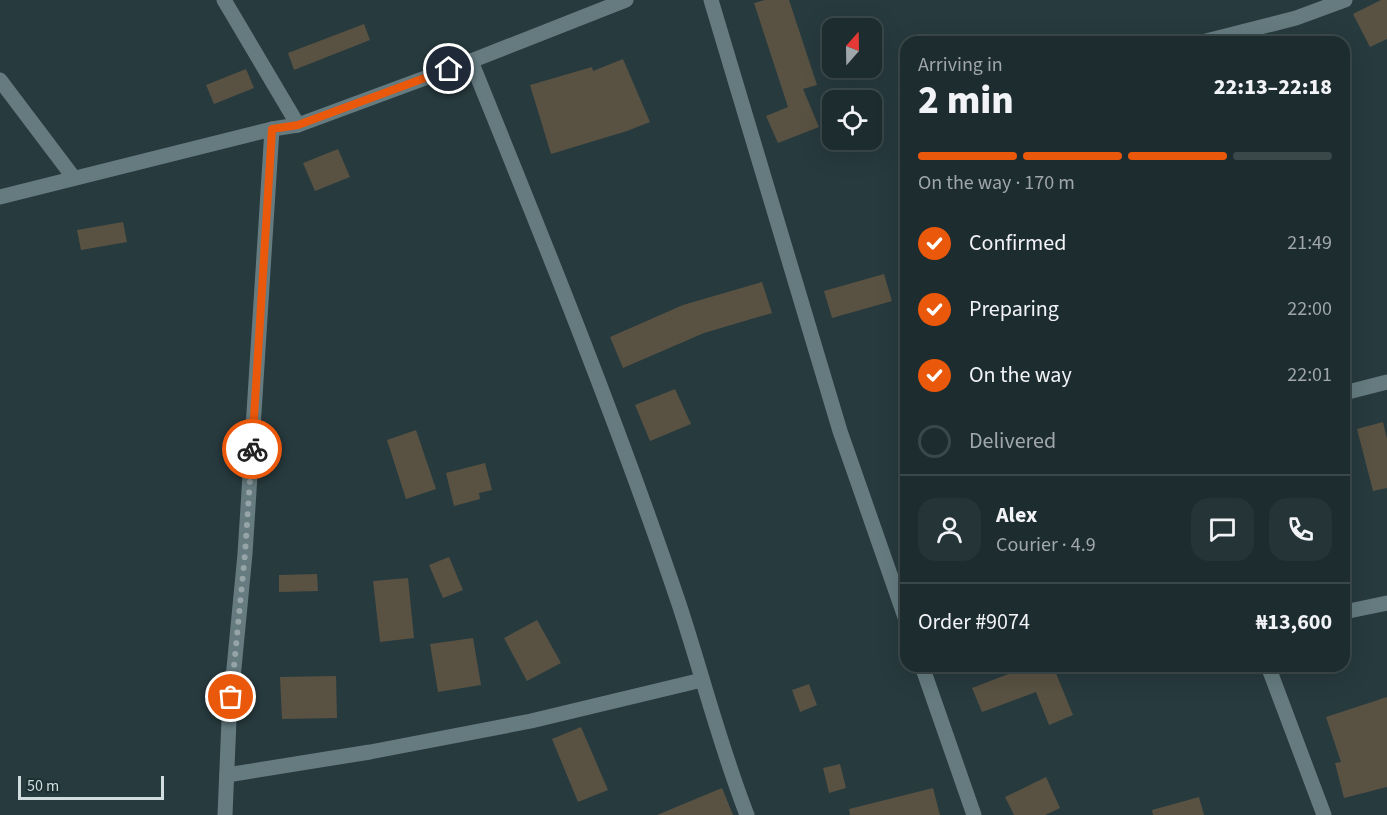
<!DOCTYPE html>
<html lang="en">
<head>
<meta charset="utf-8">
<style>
  :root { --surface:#1d2c2e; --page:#253436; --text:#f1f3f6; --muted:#a0a7aa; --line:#3b484a; --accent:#ea580c }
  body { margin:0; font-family:"Source Sans 3",sans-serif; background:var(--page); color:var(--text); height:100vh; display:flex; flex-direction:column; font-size:22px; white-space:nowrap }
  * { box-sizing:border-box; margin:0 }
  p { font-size:20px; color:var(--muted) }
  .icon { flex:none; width:33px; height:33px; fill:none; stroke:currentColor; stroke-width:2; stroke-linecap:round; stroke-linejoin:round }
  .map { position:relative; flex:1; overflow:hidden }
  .panel { position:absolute; left:900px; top:36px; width:450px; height:636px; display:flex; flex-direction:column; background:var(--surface); border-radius:18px; box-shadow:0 6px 24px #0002,0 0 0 2px var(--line) }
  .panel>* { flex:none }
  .needle { width:39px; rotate:20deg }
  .buttons { position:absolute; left:822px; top:18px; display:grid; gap:12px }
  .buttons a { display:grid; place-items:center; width:60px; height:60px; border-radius:12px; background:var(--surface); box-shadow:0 6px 24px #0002,0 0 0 2px var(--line); font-size:30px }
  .scale { position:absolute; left:18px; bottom:15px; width:146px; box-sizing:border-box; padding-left:6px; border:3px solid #d1dddf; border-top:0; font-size:16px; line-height:21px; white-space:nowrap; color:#d1dddf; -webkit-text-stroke:4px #1d3034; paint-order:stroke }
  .pin { position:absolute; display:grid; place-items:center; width:51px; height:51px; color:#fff; margin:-26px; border:3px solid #fff; border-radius:50%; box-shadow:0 2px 6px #0007 }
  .courier { position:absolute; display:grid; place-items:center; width:60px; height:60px; margin:-30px; border:4px solid #ea580c; border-radius:50%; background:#fff; color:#222; box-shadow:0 2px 8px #0007 }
  .headline em { font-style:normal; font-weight:800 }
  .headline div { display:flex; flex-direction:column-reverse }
  .headline { display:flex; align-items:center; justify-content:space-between; height:102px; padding:0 18px }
  h1 { font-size:39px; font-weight:800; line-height:45px }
  .bar { display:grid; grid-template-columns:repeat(4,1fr); gap:9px 6px; align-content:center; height:72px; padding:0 18px }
  .bar i { height:8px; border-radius:4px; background:var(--line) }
  .bar .on { background:var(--accent) }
  .bar p { grid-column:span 4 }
  .line { display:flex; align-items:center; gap:15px; padding:0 18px; border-top:2px solid var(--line) }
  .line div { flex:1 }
  .round { display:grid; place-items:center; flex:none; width:63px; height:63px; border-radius:18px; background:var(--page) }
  ol { padding:0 18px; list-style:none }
  li { display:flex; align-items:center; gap:18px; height:66px }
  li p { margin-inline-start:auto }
  li .icon { padding:6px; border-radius:50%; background:var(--accent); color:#fff; stroke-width:4 }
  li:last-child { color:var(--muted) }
  li i { width:33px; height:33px; border:3px solid var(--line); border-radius:50% }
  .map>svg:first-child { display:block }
  .building { fill:#595243 }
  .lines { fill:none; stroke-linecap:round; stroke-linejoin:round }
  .minor { stroke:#657b7f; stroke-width:15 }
  .done { stroke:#96a4a7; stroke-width:6; stroke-dasharray:0 10.8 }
  .route { stroke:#ea580c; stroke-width:8 }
</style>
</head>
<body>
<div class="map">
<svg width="1387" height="815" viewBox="0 0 1387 815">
  <rect width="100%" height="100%" fill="#273a3e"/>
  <!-- building -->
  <g class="building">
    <polygon points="765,0 789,0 817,85 803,89 819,127 778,143 766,116 788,107 754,3"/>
    <polygon points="1381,0 1387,0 1387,39 1370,47 1353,14"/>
    <polygon points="364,24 370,40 294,70 288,53"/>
    <polygon points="623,59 650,122 627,131 551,154 530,85 592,67 593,71"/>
    <polygon points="246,69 254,88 214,104 206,85"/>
    <polygon points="338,149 350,177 315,191 303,163"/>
    <polygon points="123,222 127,242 81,250 77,230"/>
    <polygon points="884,274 892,301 832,318 824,291"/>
    <polygon points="762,282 772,313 704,333 623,368 610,337 683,305"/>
    <polygon points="675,389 691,424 650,441 635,405"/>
    <polygon points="1383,422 1387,439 1387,488 1373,491 1357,429"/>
    <polygon points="416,430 436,489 406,499 387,440"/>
    <polygon points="485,463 492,490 479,493 480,499 454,506 446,473"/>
    <polygon points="449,557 463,590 443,598 429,565"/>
    <polygon points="317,574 318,591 279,592 279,575"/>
    <polygon points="408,578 414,638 380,642 373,581"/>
    <polygon points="537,620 561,663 527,681 504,638"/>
    <polygon points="473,638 481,685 438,692 430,644"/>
    <polygon points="1029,666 1053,666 1073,715 1049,725 1036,692 982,712 972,688"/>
    <polygon points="336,676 337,718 282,719 280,677"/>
    <polygon points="809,684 817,705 800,712 792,690"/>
    <polygon points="1387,697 1387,787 1344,798 1335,763 1341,762 1326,717"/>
    <polygon points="581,727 608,790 578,802 552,739"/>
    <polygon points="840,764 846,788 829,793 823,768"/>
    <polygon points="1046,777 1060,808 1045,815 1014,815 1005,797"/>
    <polygon points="722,788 733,815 657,815"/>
    <polygon points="933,788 940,815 850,815 849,809"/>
    <polygon points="1199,797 1204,815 1153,815 1152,810"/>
  </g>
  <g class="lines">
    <!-- minor -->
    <g class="minor">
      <polyline points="224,0 298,125"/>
      <polyline points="711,0 840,431 906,620"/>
      <polyline points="1202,42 1296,18 1345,0"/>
      <path d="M471,61C544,241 617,420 679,604C702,674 720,746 747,815"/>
      <polyline points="0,80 74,178"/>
      <polyline points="0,197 272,129 298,125 471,61 626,0"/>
      <polyline points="1344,393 1387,382"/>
      <polyline points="1344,612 1387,603"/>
      <polyline points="922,666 974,815"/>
      <polyline points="1268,666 1324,815"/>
      <polyline points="227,775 370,752 531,721 702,680"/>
      <polyline points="225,815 229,720 245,554 272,129"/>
    </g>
  </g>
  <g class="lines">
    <!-- done -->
    <polyline class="done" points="231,697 245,554 252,449"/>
    <!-- route -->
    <polyline class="route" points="252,449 272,129 298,125 449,69"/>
  </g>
</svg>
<div class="buttons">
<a><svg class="needle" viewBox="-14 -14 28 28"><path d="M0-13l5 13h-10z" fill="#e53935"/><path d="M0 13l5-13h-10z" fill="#a0a7aa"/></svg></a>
<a><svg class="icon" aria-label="locate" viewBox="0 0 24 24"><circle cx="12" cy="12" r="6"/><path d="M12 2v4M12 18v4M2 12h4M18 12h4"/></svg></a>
</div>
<div class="scale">50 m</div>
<div class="pin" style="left:231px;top:697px;background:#ea580c"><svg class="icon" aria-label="bag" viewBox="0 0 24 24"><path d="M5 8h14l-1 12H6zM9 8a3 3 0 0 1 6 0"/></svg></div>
<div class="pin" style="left:449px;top:69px;background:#1f2937"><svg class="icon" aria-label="home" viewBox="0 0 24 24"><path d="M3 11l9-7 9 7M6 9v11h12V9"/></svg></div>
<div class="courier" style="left:252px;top:449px"><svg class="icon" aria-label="bike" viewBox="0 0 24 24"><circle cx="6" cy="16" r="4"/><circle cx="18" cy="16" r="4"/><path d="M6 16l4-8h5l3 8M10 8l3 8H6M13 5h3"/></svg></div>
<section class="panel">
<div class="headline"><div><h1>2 min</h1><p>Arriving in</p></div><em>22:13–22:18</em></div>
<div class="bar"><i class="on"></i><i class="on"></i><i class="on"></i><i></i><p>On the way · 170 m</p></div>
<ol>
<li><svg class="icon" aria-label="check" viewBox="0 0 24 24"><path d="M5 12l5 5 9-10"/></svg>Confirmed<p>21:49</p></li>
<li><svg class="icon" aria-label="check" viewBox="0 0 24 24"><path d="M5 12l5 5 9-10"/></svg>Preparing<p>22:00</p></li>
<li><svg class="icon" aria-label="check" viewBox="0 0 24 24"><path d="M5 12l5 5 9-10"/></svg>On the way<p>22:01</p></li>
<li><i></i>Delivered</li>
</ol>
<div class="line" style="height:108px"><a class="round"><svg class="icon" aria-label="person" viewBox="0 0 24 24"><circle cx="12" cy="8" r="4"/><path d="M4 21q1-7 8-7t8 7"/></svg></a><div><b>Alex</b><p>Courier · 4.9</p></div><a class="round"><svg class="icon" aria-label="chat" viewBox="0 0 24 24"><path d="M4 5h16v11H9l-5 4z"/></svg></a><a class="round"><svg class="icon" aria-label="phone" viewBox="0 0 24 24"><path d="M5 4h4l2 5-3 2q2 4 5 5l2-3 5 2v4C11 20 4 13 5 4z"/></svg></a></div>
<div class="line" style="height:78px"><div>Order #9074</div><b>₦13,600</b></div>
</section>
</div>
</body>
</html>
